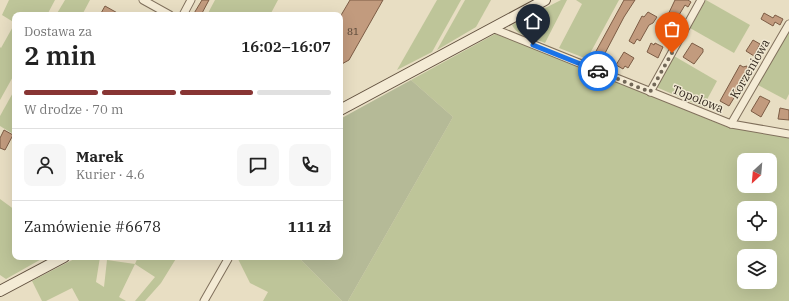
<!DOCTYPE html>
<html lang="pl">
<head>
<meta charset="utf-8">
<style>
  :root { --surface:#fff; --page:#f6f6f6; --text:#222; --muted:#767676; --line:#e0e0e0; --accent:#883534 }
  body { margin:0; font-family:"IBM Plex Serif",serif; background:var(--page); color:var(--text); height:100vh; display:flex; flex-direction:column; font-size:15px; white-space:nowrap }
  * { box-sizing:border-box; margin:0 }
  p { font-size:13px; color:var(--muted) }
  .icon { flex:none; width:22px; height:22px; fill:none; stroke:currentColor; stroke-width:2; stroke-linecap:round; stroke-linejoin:round }
  .map { position:relative; flex:1; overflow:hidden }
  .drawer { position:absolute; left:12px; top:12px; width:331px; height:248px; display:flex; flex-direction:column; background:var(--surface); border-radius:8px; box-shadow:0 4px 16px #0002 }
  .drawer>* { flex:none }
  .needle { width:26px; rotate:206deg }
  .fabs { position:absolute; left:737px; top:153px; display:grid; gap:8px }
  .fabs a { display:grid; place-items:center; width:40px; height:40px; border-radius:8px; background:var(--surface); box-shadow:0 4px 16px #0002; font-size:20px }
  .pin { position:absolute; display:grid; place-items:center; width:34px; height:34px; color:#fff; margin:-41px -17px; border-radius:50% 50% 50% 0; rotate:-45deg; box-shadow:0 0 4px #0007 }
  .pin .icon { rotate:45deg }
  .courier { position:absolute; display:grid; place-items:center; width:40px; height:40px; margin:-20px; border:3px solid #1a73e8; border-radius:50%; background:#fff; color:#222; box-shadow:0 1px 5px #0007 }
  .overview em { font-style:normal; font-weight:600 }
  .overview div { display:flex; flex-direction:column-reverse }
  .overview { display:flex; align-items:center; justify-content:space-between; height:68px; padding:0 12px }
  h1 { font-size:26px; font-weight:600; line-height:30px }
  .bar { display:grid; grid-template-columns:repeat(4,1fr); gap:6px 4px; align-content:center; height:48px; padding:0 12px }
  .bar i { height:5px; border-radius:3px; background:var(--line) }
  .bar .active { background:var(--accent) }
  .bar p { grid-column:span 4 }
  .line { display:flex; align-items:center; gap:10px; padding:0 12px; border-top:1px solid var(--line) }
  .line div { flex:1 }
  .round { display:grid; place-items:center; flex:none; width:42px; height:42px; border-radius:8px; background:var(--page) }
  .map>svg:first-child { display:block }
  .green { fill:#bec599; fill-rule:evenodd }
  .cemetery { fill:#b5ba97 }
  .building { fill:#c29b7e; stroke:#7c5c45 }
  .lines { fill:none; stroke-linecap:round; stroke-linejoin:round }
  .minor-casing { stroke:#80705c; stroke-width:9 }
  .secondary-casing { stroke:#62513f; stroke-width:12 }
  .minor { stroke:#f4ebd5; stroke-width:7 }
  .secondary { stroke:#f4ebd5; stroke-width:10 }
  .done { stroke:#726858; stroke-width:4; stroke-dasharray:0 7.2 }
  .route { stroke:#1a73e8; stroke-width:5 }
  .labels { text-anchor:middle; stroke-width:3; stroke-linejoin:round; paint-order:stroke }
  .number-label { font-size:10px; fill:#564536 }
  .street-label { font-size:12px; fill:#32281e; stroke:#f0e8d2 }
</style>
</head>
<body>
<div class="map">
<svg width="789" height="301" viewBox="0 0 789 301">
  <rect width="100%" height="100%" fill="#e8dec3"/>
  <!-- green -->
  <g class="green">
    <polygon points="9,0 55,0 47,15 15,15 15,73 0,100 0,47 1,48 15,23 2,15"/>
    <polygon points="65,0 90,0 82,15 56,15"/>
    <polygon points="215,0 278,0 270,15 207,15"/>
    <polygon points="437,0 461,0 432,52 397,70"/>
    <polygon points="465,0 491,0 476,27 437,50"/>
    <path d="M561,0H567L545,43C534,38 518,37 512,25Z"/>
    <polygon points="576,0 619,0 587,59 559,48 582,4"/>
    <polygon points="706,0 750,25 734,53 690,28"/>
    <polygon points="789,31 789,94 786,100 758,85"/>
    <path d="M495,34L524,44L727,127L789,137V301H348L453,117L411,80ZM744,160H770V186H744ZM744,208H770V234H744ZM744,256H770V282H744Z"/>
    <polygon points="674,56 717,81 703,107 656,87"/>
    <polygon points="15,89 15,135 0,126 0,116"/>
    <polygon points="0,199 15,210 15,257 45,257 6,279 0,275"/>
    <polygon points="78,257 100,257 96,282 104,287 107,260 135,264 138,257 177,257 161,283 145,301 135,301 155,277 135,264 119,297 126,301 79,301 72,288 46,301 42,301 32,281"/>
    <polygon points="237,257 298,257 342,301 263,301 268,292 250,283"/>
  </g>
  <!-- cemetery -->
  <polygon class="cemetery" points="411,80 453,117 348,301 342,301 298,257 340,257 340,119"/>
  <!-- building -->
  <g class="building">
    <polygon points="202,0 209,0 201,15 193,15"/>
    <polygon points="350,0 383,0 349,60 340,65 340,17"/>
    <polygon points="624,0 635,0 624,17 603,57 602,57 601,60 594,56 595,53"/>
    <polygon points="675,0 688,0 691,2 688,7 685,5 673,25 665,21"/>
    <polygon points="105,6 121,15 100,15"/>
    <polygon points="648,12 657,17 653,23 649,25 640,41 637,39 634,44 629,41 642,16 644,17"/>
    <polygon points="764,13 773,18 775,15 783,19 780,25 775,22 773,26 761,19"/>
    <polygon points="753,40 760,44 754,56 746,51"/>
    <polygon points="651,43 654,45 655,43 663,47 658,58 647,52"/>
    <polygon points="692,43 703,49 703,52 694,64 683,57"/>
    <polygon points="624,52 634,58 628,68 625,66 623,69 616,65"/>
    <polygon points="740,65 743,67 747,66 748,71 745,76 747,77 729,106 720,101"/>
    <polygon points="760,96 770,101 761,117 751,111"/>
    <polygon points="780,108 789,110 789,120 778,119"/>
    <polygon points="4,130 13,135 5,150 0,148 0,138"/>
  </g>
  <g class="lines">
    <!-- minor casing -->
    <g class="minor-casing">
      <g id="minor">
        <polyline points="143,0 170,15"/>
        <polyline points="183,15 191,0"/>
        <polyline points="492,28 731,124 789,134"/>
        <polyline points="650,92 701,0"/>
        <polyline points="731,124 789,24"/>
        <polyline points="204,301 228,259 227,257"/>
      </g>
    </g>
    <!-- secondary casing -->
    <g class="secondary-casing">
      <g id="secondary">
        <polyline points="340,110 545,0"/>
        <polyline points="0,291 64,257"/>
      </g>
    </g>
    <!-- minor -->
    <use href="#minor" class="minor"/>
    <!-- secondary -->
    <use href="#secondary" class="secondary"/>
  </g>
  <g class="lines">
    <!-- done -->
    <polyline class="done" points="598,71 650,92 672,53"/>
    <!-- route -->
    <polyline class="route" points="533,45 598,71"/>
  </g>
  <g class="labels">
    <!-- number labels -->
    <g class="number-label">
      <text x="353" y="35">81</text>
    </g>
    <!-- street labels -->
    <g class="street-label">
      <text transform="translate(750 69) rotate(-60)" y="4">Korzeniowa</text>
      <text transform="translate(698 99) rotate(22)" y="4">Topolowa</text>
    </g>
  </g>
</svg>
<div class="fabs">
<a><svg class="needle" viewBox="-14 -14 28 28"><path d="M0-13l5 13h-10z" fill="#e53935"/><path d="M0 13l5-13h-10z" fill="#767676"/></svg></a>
<a><svg class="icon" aria-label="locate" viewBox="0 0 24 24"><circle cx="12" cy="12" r="6"/><path d="M12 2v4M12 18v4M2 12h4M18 12h4"/></svg></a>
<a><svg class="icon" aria-label="layers" viewBox="0 0 24 24"><path d="M12 4l9 5-9 5-9-5zM3 14l9 5 9-5"/></svg></a>
</div>
<div class="pin" style="left:672px;top:53px;background:#ea580c"><svg class="icon" aria-label="bag" viewBox="0 0 24 24"><path d="M5 8h14l-1 12H6zM9 8a3 3 0 0 1 6 0"/></svg></div>
<div class="pin" style="left:533px;top:45px;background:#1f2937"><svg class="icon" aria-label="home" viewBox="0 0 24 24"><path d="M3 11l9-7 9 7M6 9v11h12V9"/></svg></div>
<div class="courier" style="left:598px;top:71px"><svg class="icon" aria-label="car" viewBox="0 0 24 24"><path d="M5 17H2v-5l4-1 3-4h7l3 4 3 1v5h-3M9 17h6M6 11h13"/><circle cx="7" cy="17" r="2"/><circle cx="17" cy="17" r="2"/></svg></div>
<section class="drawer">
<div class="overview"><div><h1>2 min</h1><p>Dostawa za</p></div><em>16:02–16:07</em></div>
<div class="bar"><i class="active"></i><i class="active"></i><i class="active"></i><i></i><p>W drodze · 70 m</p></div>
<div class="line" style="height:72px"><a class="round"><svg class="icon" aria-label="person" viewBox="0 0 24 24"><circle cx="12" cy="8" r="4"/><path d="M4 21q1-7 8-7t8 7"/></svg></a><div><b>Marek</b><p>Kurier · 4.6</p></div><a class="round"><svg class="icon" aria-label="chat" viewBox="0 0 24 24"><path d="M4 5h16v11H9l-5 4z"/></svg></a><a class="round"><svg class="icon" aria-label="phone" viewBox="0 0 24 24"><path d="M5 4h4l2 5-3 2q2 4 5 5l2-3 5 2v4C11 20 4 13 5 4z"/></svg></a></div>
<div class="line" style="height:52px"><div>Zamówienie #6678</div><b>111 zł</b></div>
</section>
</div>
</body>
</html>
